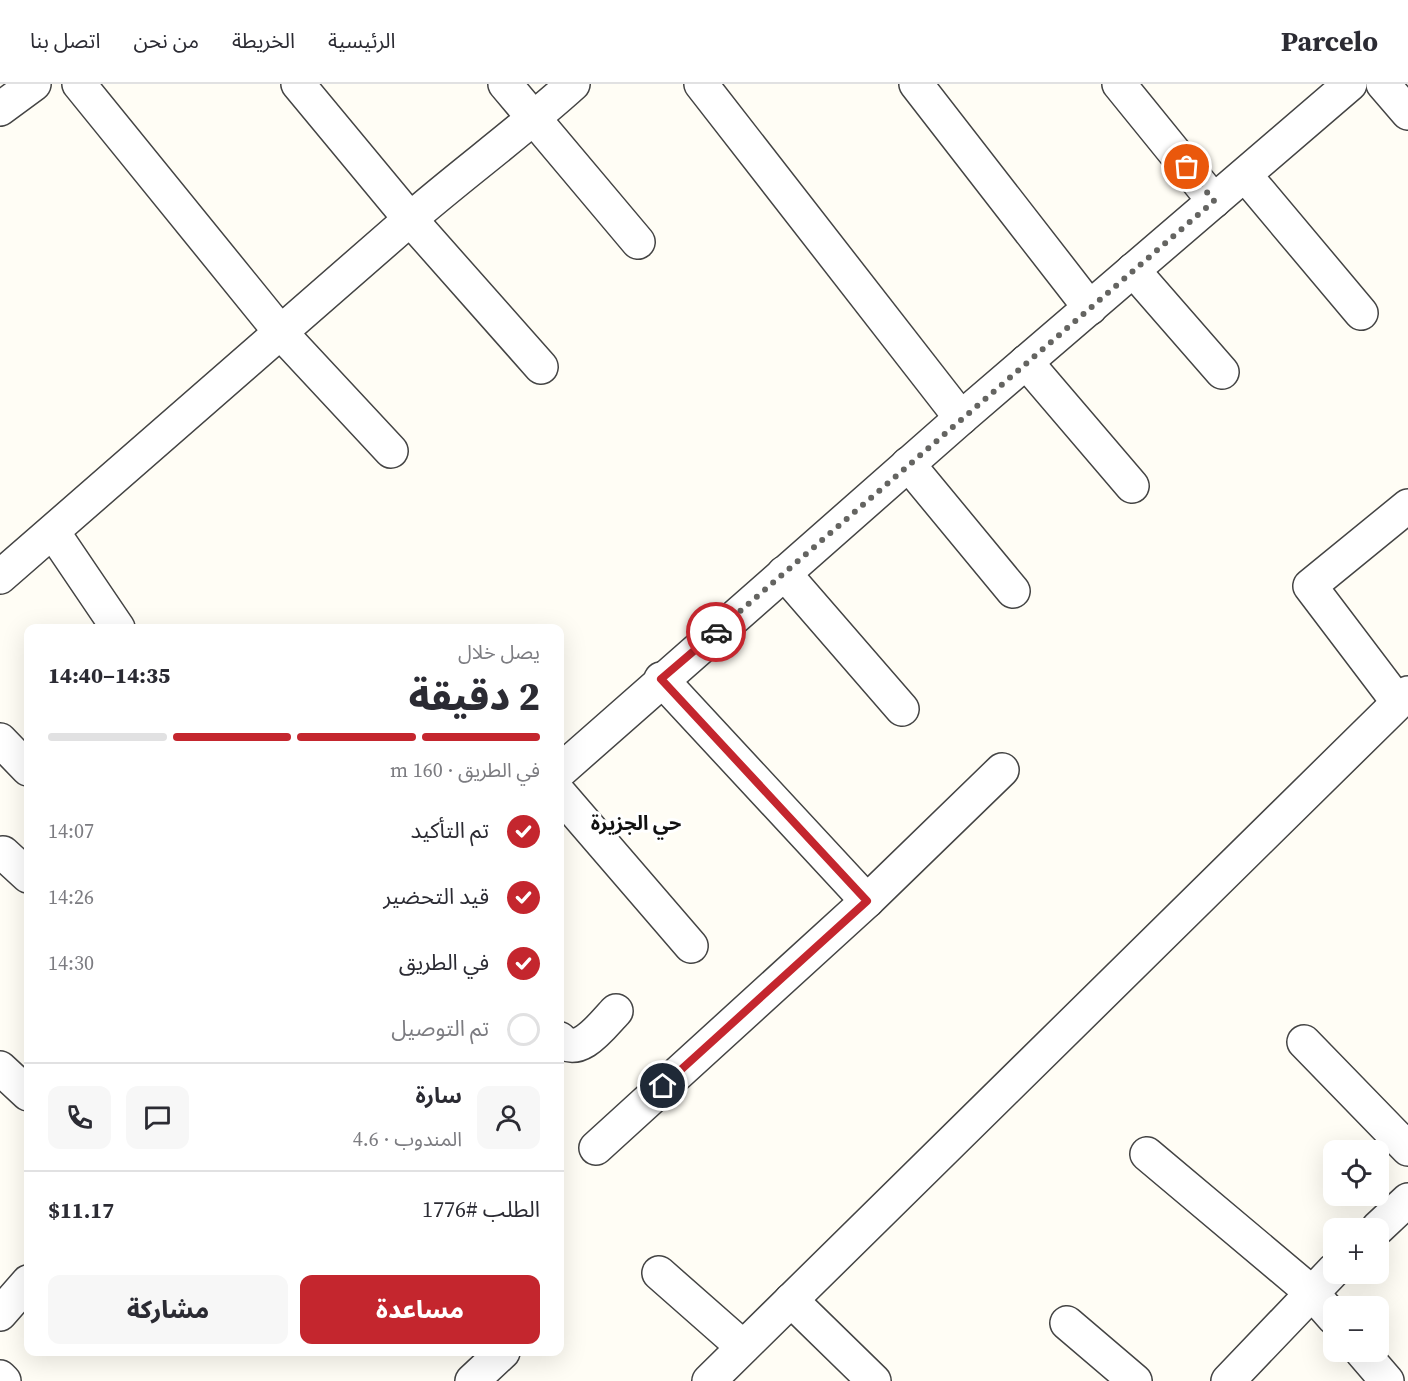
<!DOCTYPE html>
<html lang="ar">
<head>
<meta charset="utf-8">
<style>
  :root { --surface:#fff; --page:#f7f7f7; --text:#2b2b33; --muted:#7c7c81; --line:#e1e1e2; --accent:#c4262e }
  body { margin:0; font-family:"Source Serif 4","Noto Sans Arabic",serif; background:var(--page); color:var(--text); direction:rtl; height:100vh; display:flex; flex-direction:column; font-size:22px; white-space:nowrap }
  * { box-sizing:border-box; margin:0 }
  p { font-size:20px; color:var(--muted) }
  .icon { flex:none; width:33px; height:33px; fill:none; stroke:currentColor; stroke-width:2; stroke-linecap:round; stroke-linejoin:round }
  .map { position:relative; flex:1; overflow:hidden; direction:ltr }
  .panel { position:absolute; left:24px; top:540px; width:540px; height:732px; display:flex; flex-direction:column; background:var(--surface); border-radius:12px; box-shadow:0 6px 24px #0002; direction:rtl }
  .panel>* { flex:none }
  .controls { position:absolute; left:1323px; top:1056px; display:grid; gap:12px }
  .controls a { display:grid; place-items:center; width:66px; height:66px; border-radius:12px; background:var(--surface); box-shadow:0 6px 24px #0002; font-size:30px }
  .pin { position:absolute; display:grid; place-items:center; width:51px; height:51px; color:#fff; margin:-26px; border:3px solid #fff; border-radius:50%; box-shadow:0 2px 6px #0007 }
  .courier { position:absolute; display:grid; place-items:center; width:60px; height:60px; margin:-30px; border:4px solid #c4262e; border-radius:50%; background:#fff; color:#222; box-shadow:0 2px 8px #0007 }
  .head em { font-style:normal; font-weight:800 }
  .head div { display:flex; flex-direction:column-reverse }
  .head { display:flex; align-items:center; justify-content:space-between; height:102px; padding:0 24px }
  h1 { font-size:39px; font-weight:800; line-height:45px }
  .bar { display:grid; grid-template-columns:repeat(4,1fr); gap:9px 6px; align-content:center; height:72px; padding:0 24px }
  .bar i { height:8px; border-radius:4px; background:var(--line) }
  .bar .on { background:var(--accent) }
  .bar p { grid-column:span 4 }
  .line { display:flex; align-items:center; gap:15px; padding:0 24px; border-top:2px solid var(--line) }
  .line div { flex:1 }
  .round { display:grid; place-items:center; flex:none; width:63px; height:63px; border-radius:12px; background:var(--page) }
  ol { padding:0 24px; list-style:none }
  li { display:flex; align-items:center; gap:18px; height:66px }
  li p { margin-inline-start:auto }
  li .icon { padding:6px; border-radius:50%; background:var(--accent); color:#fff; stroke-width:4 }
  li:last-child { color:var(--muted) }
  li i { width:33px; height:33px; border:3px solid var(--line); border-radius:50% }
  .cta { display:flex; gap:12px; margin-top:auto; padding:12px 24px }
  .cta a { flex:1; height:69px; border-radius:12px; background:var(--accent); color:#fff; font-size:24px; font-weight:800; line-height:69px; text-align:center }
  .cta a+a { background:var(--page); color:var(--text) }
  header { display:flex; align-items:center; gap:36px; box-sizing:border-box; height:84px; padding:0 30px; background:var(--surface); border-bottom:2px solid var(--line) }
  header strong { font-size:28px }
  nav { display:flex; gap:33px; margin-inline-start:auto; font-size:21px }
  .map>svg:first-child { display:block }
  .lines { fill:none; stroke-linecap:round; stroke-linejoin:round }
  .minor-casing { stroke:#444; stroke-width:36 }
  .minor { stroke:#fff; stroke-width:33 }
  .done { stroke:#646461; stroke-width:6; stroke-dasharray:0 10.8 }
  .route { stroke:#c4262e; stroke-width:8 }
  .labels { text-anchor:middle; stroke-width:6; stroke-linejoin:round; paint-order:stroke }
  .quarter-label { font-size:20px; font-weight:bold; fill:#111; stroke:#fff }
</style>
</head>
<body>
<header>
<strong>Parcelo</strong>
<nav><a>الرئيسية</a><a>الخريطة</a><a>من نحن</a><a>اتصل بنا</a></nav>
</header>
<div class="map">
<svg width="1408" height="1297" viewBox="0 0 1408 1297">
  <rect width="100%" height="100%" fill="#fffdf5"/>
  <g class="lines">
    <!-- minor casing -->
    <g class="minor-casing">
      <g id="minor">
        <polyline points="79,0 282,250 391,367"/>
        <polyline points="298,0 410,135 541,283"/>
        <polyline points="505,0 638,158"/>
        <polyline points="701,0 961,334"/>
        <polyline points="916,0 1090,224"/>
        <polyline points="1119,0 1214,117"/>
        <polyline points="1383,0 1408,29"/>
        <polyline points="0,25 34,0"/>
        <polyline points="1245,91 1361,229"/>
        <polyline points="1133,186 1222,288"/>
        <polyline points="1026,278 1132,402"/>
        <polyline points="908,380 1013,507"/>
        <polyline points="53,448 118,544"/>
        <polyline points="784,489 902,625"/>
        <path d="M0,493C137,375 273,256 408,137C462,90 520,48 573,0"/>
        <polyline points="661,595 867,817"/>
        <polyline points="1398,618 1310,502 1408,422"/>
        <polyline points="0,656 28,685"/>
        <polyline points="560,687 961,334 1350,0"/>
        <polyline points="560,710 691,862"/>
        <polyline points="3,769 28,792"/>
        <path d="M560,955C578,976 604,939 616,927"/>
        <polyline points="1304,958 1408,1065"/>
        <polyline points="0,984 28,1010"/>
        <polyline points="596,1064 867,817 1002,686"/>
        <polyline points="1147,1070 1311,1208 1334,1234"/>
        <polyline points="1378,1144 1408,1116"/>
        <polyline points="659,1189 743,1263"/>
        <polyline points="791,1216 874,1297"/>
        <polyline points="0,1230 28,1198"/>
        <polyline points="1067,1239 1135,1297"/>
        <polyline points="1362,1268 1387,1297"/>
        <polyline points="0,1293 4,1297"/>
        <polyline points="472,1297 503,1268"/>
        <polyline points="709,1297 1408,609"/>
        <polyline points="1228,1297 1334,1186"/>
      </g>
    </g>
    <!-- minor -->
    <use href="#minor" class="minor"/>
  </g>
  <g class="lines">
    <!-- done -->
    <polyline class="done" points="716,548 1214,117 1187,83"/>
    <!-- route -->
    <polyline class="route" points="663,1002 867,817 661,595 716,548"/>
  </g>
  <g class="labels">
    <!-- quarter labels -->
    <g class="quarter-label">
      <text x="636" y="746">حي الجزيرة</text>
    </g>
  </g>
</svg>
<div class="controls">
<a><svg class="icon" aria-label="locate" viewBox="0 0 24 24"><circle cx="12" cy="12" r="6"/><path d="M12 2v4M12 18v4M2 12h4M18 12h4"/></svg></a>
<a>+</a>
<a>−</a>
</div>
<div class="pin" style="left:1187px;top:83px;background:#ea580c"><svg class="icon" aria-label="bag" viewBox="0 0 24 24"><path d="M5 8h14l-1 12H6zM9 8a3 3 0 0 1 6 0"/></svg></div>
<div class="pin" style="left:663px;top:1002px;background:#1f2937"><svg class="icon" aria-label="home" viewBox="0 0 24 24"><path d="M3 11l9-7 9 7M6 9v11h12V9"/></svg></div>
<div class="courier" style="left:716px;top:548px"><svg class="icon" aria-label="car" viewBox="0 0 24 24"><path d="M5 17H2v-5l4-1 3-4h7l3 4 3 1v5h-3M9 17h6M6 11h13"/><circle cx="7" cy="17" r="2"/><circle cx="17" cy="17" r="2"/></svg></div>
<section class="panel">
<div class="head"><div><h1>2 دقيقة</h1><p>يصل خلال</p></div><em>14:35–14:40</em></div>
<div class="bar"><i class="on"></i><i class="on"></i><i class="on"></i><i></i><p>في الطريق · 160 m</p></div>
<ol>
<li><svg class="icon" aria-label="check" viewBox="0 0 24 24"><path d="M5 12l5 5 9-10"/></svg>تم التأكيد<p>14:07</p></li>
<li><svg class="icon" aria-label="check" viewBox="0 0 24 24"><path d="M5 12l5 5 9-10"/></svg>قيد التحضير<p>14:26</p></li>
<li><svg class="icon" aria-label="check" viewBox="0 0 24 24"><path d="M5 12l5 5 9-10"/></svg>في الطريق<p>14:30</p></li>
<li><i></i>تم التوصيل</li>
</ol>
<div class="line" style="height:108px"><a class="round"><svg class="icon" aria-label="person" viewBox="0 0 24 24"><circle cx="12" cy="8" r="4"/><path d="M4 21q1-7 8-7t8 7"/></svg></a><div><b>سارة</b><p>المندوب · 4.6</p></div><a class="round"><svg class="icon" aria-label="chat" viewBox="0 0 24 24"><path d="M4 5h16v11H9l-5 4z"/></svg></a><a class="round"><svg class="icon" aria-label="phone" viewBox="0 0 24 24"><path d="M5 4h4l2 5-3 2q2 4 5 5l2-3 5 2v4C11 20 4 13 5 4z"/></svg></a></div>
<div class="line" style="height:78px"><div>الطلب #1776</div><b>$11.17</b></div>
<div class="cta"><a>مساعدة</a><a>مشاركة</a></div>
</section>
</div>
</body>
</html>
